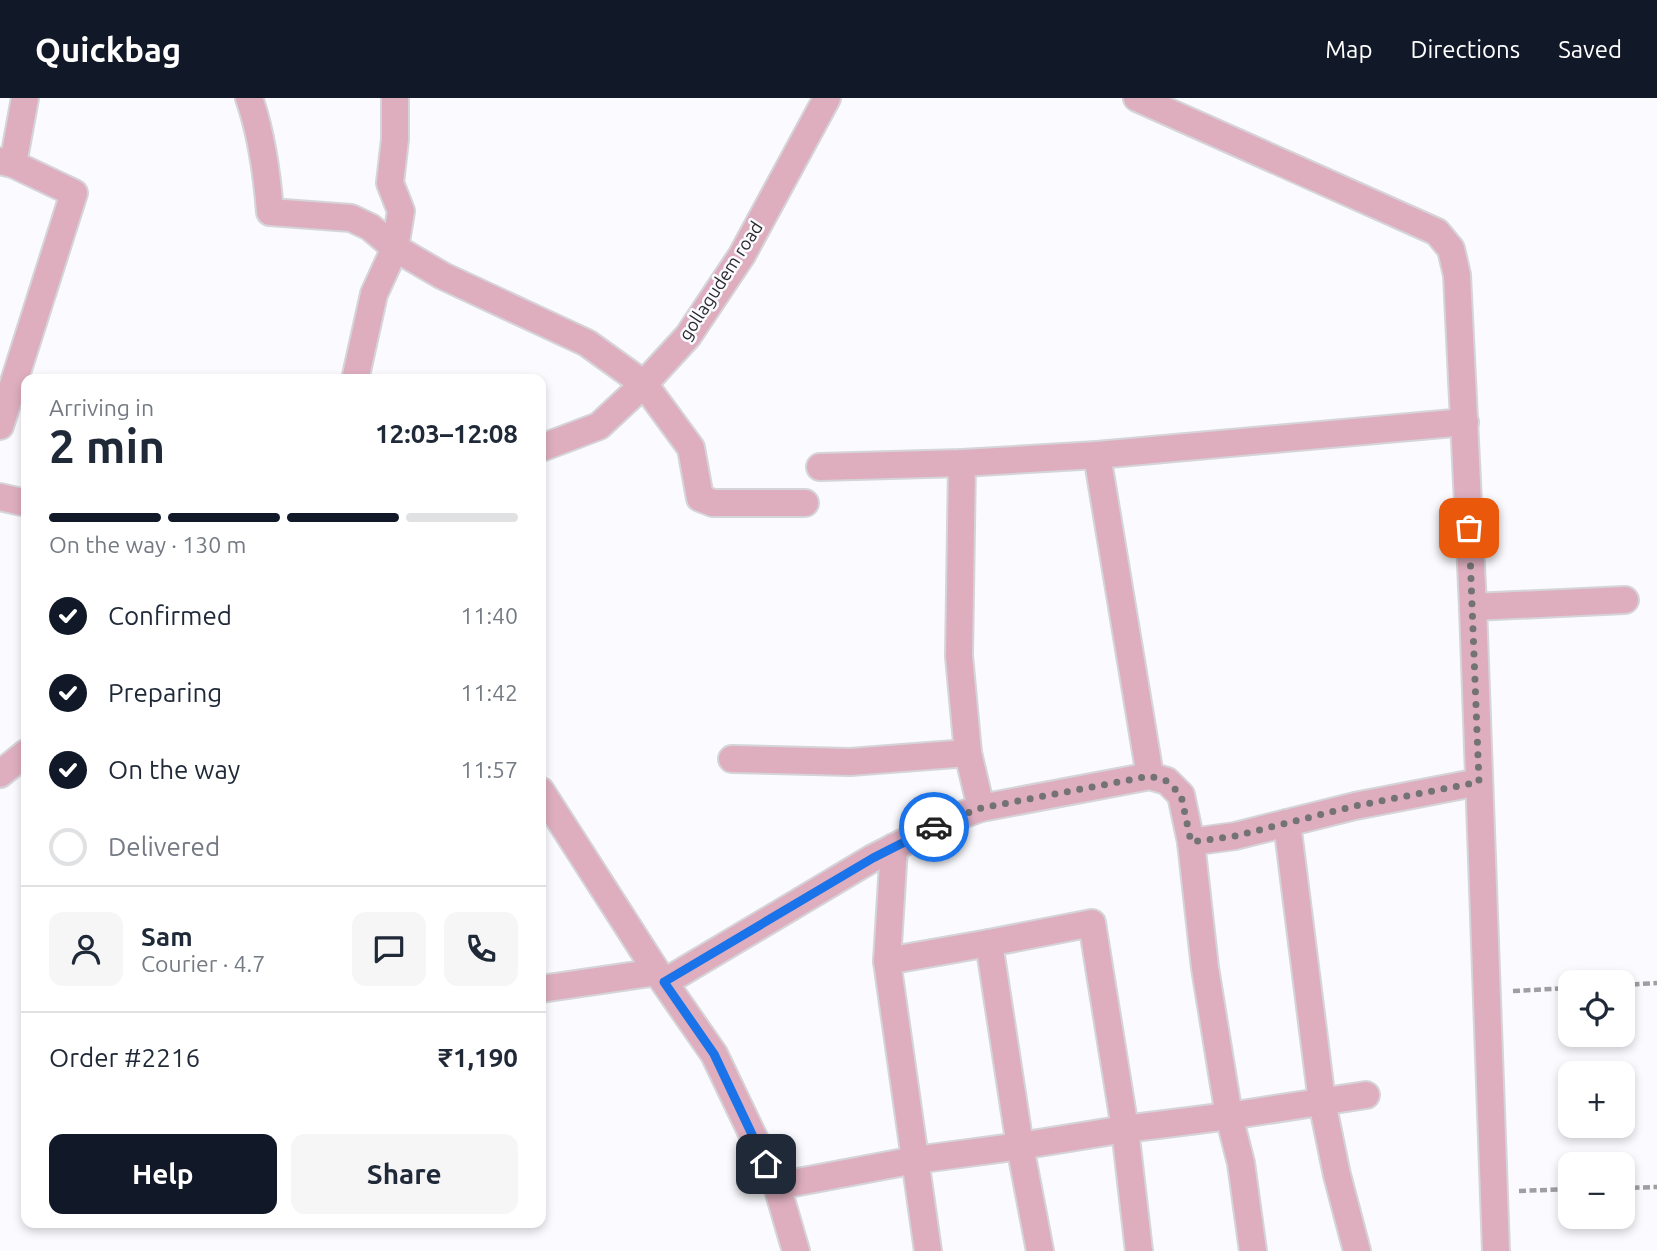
<!DOCTYPE html>
<html lang="en">
<head>
<meta charset="utf-8">
<style>
  :root { --surface:#fff; --page:#f6f6f7; --text:#1f2937; --muted:#747a83; --line:#e0e1e3; --accent:#111827 }
  body { margin:0; font-family:Ubuntu,sans-serif; background:var(--page); color:var(--text); height:100vh; display:flex; flex-direction:column; font-size:26px; white-space:nowrap }
  * { box-sizing:border-box; margin:0 }
  p { font-size:23px; color:var(--muted) }
  .icon { flex:none; width:38px; height:38px; fill:none; stroke:currentColor; stroke-width:2; stroke-linecap:round; stroke-linejoin:round }
  .map { position:relative; flex:1; overflow:hidden }
  .details { position:absolute; left:21px; top:276px; width:525px; height:854px; display:flex; flex-direction:column; background:var(--surface); border-radius:14px; box-shadow:0 4px 10px #0003 }
  .details>* { flex:none }
  .buttons { position:absolute; left:1558px; top:872px; display:grid; gap:14px }
  .buttons a { display:grid; place-items:center; width:77px; height:77px; border-radius:14px; background:var(--surface); box-shadow:0 4px 10px #0003; font-size:35px }
  .pin { position:absolute; display:grid; place-items:center; width:60px; height:60px; color:#fff; margin:-30px; border-radius:14px; box-shadow:0 4px 10px #0006 }
  .courier { position:absolute; display:grid; place-items:center; width:70px; height:70px; margin:-35px; border:5px solid #1a73e8; border-radius:50%; background:#fff; color:#222; box-shadow:0 2px 9px #0007 }
  .head em { font-style:normal; font-weight:700 }
  .head div { display:flex; flex-direction:column-reverse }
  .head { display:flex; align-items:center; justify-content:space-between; height:119px; padding:0 28px }
  h1 { font-size:46px; font-weight:700; line-height:52px }
  .bar { display:grid; grid-template-columns:repeat(4,1fr); gap:10px 7px; align-content:center; height:84px; padding:0 28px }
  .bar i { height:9px; border-radius:5px; background:var(--line) }
  .bar .active { background:var(--accent) }
  .bar p { grid-column:span 4 }
  .line { display:flex; align-items:center; gap:18px; padding:0 28px; border-top:2px solid var(--line) }
  .line div { flex:1 }
  .round { display:grid; place-items:center; flex:none; width:74px; height:74px; border-radius:14px; background:var(--page) }
  ol { padding:0 28px; list-style:none }
  li { display:flex; align-items:center; gap:21px; height:77px }
  li p { margin-inline-start:auto }
  li .icon { padding:7px; border-radius:50%; background:var(--accent); color:#fff; stroke-width:4 }
  li:last-child { color:var(--muted) }
  li i { width:38px; height:38px; border:4px solid var(--line); border-radius:50% }
  .cta { display:flex; gap:14px; margin-top:auto; padding:14px 28px }
  .cta a { flex:1; height:80px; border-radius:14px; background:var(--accent); color:#fff; font-size:28px; font-weight:700; line-height:80px; text-align:center }
  .cta a+a { background:var(--page); color:var(--text) }
  header { display:flex; align-items:center; gap:42px; box-sizing:border-box; height:98px; padding:0 35px; background:var(--accent); color:#fff }
  header strong { font-size:33px }
  nav { display:flex; gap:38px; margin-inline-start:auto; font-size:24px }
  .map>svg:first-child { display:block }
  .lines { fill:none; stroke-linecap:round; stroke-linejoin:round }
  .minor-casing { stroke:#d5d5d9; stroke-width:30 }
  .path { stroke:#9f9fa2; stroke-width:4.5; stroke-dasharray:7 3.5; stroke-linecap:butt }
  .minor { stroke:#deaebf; stroke-width:26 }
  .done { stroke:#737375; stroke-width:7; stroke-dasharray:0 12.6 }
  .route { stroke:#1a73e8; stroke-width:9 }
  .labels { text-anchor:middle; stroke-width:5; stroke-linejoin:round; paint-order:stroke }
  .street-label { font-size:18px; fill:#2a2a2b; stroke:#fbfbff }
</style>
</head>
<body>
<header>
<strong>Quickbag</strong>
<nav><a>Map</a><a>Directions</a><a>Saved</a></nav>
</header>
<div class="map">
<svg width="1657" height="1153" viewBox="0 0 1657 1153">
  <rect width="100%" height="100%" fill="#fbfbff"/>
  <g class="lines">
    <!-- minor casing -->
    <g class="minor-casing">
      <g id="minor">
        <path d="M249,0C262,37 267,76 270,114L351,120L370,129L395,150"/>
        <polyline points="1137,0 1437,134 1451,151 1457,177 1473,509 1496,1153"/>
        <polyline points="0,63 13,66 74,95 0,328"/>
        <polyline points="13,66 25,0"/>
        <polyline points="395,150 401,113 390,85 395,41 395,0"/>
        <polyline points="355,282 374,196 395,150 443,178 587,245 644,286 691,350 700,400 713,405 805,405"/>
        <polyline points="541,350 599,328 644,286 688,238 742,157 827,0"/>
        <polyline points="1097,357 1150,678"/>
        <polyline points="962,365 959,558 968,655 981,710"/>
        <polyline points="820,369 962,365 1097,357 1465,324"/>
        <polyline points="0,399 26,405"/>
        <polyline points="1473,509 1625,502"/>
        <polyline points="732,661 850,664 968,655"/>
        <polyline points="0,676 26,655"/>
        <polyline points="541,693 657,874 714,956 777,1088 796,1153"/>
        <polyline points="1287,725 1322,1004 1337,1077 1357,1153"/>
        <polyline points="1191,744 1235,738 1355,708 1479,684"/>
        <polyline points="989,845 1020,1048 1040,1153"/>
        <polyline points="887,863 894,749"/>
        <polyline points="665,884 873,760 948,722 981,710 1150,678 1167,683 1181,697 1191,744 1205,870 1229,1018 1241,1065 1253,1153"/>
        <polyline points="541,891 657,874"/>
        <polyline points="777,1088 915,1062 1020,1048 1125,1031 1229,1018 1366,997"/>
        <polyline points="928,1153 887,863 989,845 1092,825 1125,1031 1139,1153"/>
      </g>
    </g>
    <!-- path -->
    <g class="path">
      <polyline points="1622,887 1657,885"/>
      <polyline points="1513,893 1570,890"/>
      <polyline points="1622,1090 1657,1089"/>
      <polyline points="1519,1093 1570,1091"/>
    </g>
    <!-- minor -->
    <use href="#minor" class="minor"/>
  </g>
  <g class="lines">
    <!-- done -->
    <polyline class="done" points="934,729 948,722 981,710 1150,678 1167,683 1181,697 1191,744 1235,738 1355,708 1479,684 1469,430"/>
    <!-- route -->
    <polyline class="route" points="766,1066 714,956 664,884 873,760 934,729"/>
  </g>
  <g class="labels">
    <!-- street labels -->
    <g class="street-label">
      <text transform="translate(721 183) rotate(-57)" y="6">gollagudem road</text>
    </g>
  </g>
</svg>
<div class="buttons">
<a><svg class="icon" aria-label="locate" viewBox="0 0 24 24"><circle cx="12" cy="12" r="6"/><path d="M12 2v4M12 18v4M2 12h4M18 12h4"/></svg></a>
<a>+</a>
<a>−</a>
</div>
<div class="pin" style="left:1469px;top:430px;background:#ea580c"><svg class="icon" aria-label="bag" viewBox="0 0 24 24"><path d="M5 8h14l-1 12H6zM9 8a3 3 0 0 1 6 0"/></svg></div>
<div class="pin" style="left:766px;top:1066px;background:#1f2937"><svg class="icon" aria-label="home" viewBox="0 0 24 24"><path d="M3 11l9-7 9 7M6 9v11h12V9"/></svg></div>
<div class="courier" style="left:934px;top:729px"><svg class="icon" aria-label="car" viewBox="0 0 24 24"><path d="M5 17H2v-5l4-1 3-4h7l3 4 3 1v5h-3M9 17h6M6 11h13"/><circle cx="7" cy="17" r="2"/><circle cx="17" cy="17" r="2"/></svg></div>
<section class="details">
<div class="head"><div><h1>2 min</h1><p>Arriving in</p></div><em>12:03–12:08</em></div>
<div class="bar"><i class="active"></i><i class="active"></i><i class="active"></i><i></i><p>On the way · 130 m</p></div>
<ol>
<li><svg class="icon" aria-label="check" viewBox="0 0 24 24"><path d="M5 12l5 5 9-10"/></svg>Confirmed<p>11:40</p></li>
<li><svg class="icon" aria-label="check" viewBox="0 0 24 24"><path d="M5 12l5 5 9-10"/></svg>Preparing<p>11:42</p></li>
<li><svg class="icon" aria-label="check" viewBox="0 0 24 24"><path d="M5 12l5 5 9-10"/></svg>On the way<p>11:57</p></li>
<li><i></i>Delivered</li>
</ol>
<div class="line" style="height:126px"><a class="round"><svg class="icon" aria-label="person" viewBox="0 0 24 24"><circle cx="12" cy="8" r="4"/><path d="M4 21q1-7 8-7t8 7"/></svg></a><div><b>Sam</b><p>Courier · 4.7</p></div><a class="round"><svg class="icon" aria-label="chat" viewBox="0 0 24 24"><path d="M4 5h16v11H9l-5 4z"/></svg></a><a class="round"><svg class="icon" aria-label="phone" viewBox="0 0 24 24"><path d="M5 4h4l2 5-3 2q2 4 5 5l2-3 5 2v4C11 20 4 13 5 4z"/></svg></a></div>
<div class="line" style="height:91px"><div>Order #2216</div><b>₹1,190</b></div>
<div class="cta"><a>Help</a><a>Share</a></div>
</section>
</div>
</body>
</html>
